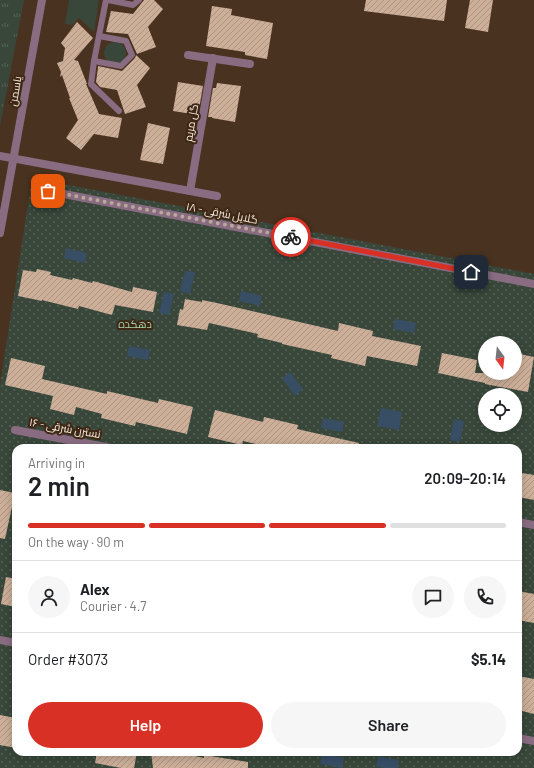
<!DOCTYPE html>
<html lang="en">
<head>
<meta charset="utf-8">
<style>
  :root { --surface:#fff; --page:#f6f6f6; --text:#202124; --muted:#757577; --line:#e0e0e0; --accent:#d93025 }
  body { margin:0; font-family:Barlow,Cairo,sans-serif; background:var(--page); color:var(--text); height:100vh; display:flex; flex-direction:column; font-size:15px; white-space:nowrap }
  * { box-sizing:border-box; margin:0 }
  p { font-size:13px; color:var(--muted) }
  .icon { flex:none; width:22px; height:22px; fill:none; stroke:currentColor; stroke-width:2; stroke-linecap:round; stroke-linejoin:round }
  .map { position:relative; flex:1; overflow:hidden }
  .sheet { position:absolute; left:12px; top:444px; width:510px; height:312px; display:flex; flex-direction:column; background:var(--surface); border-radius:12px; box-shadow:0 2px 10px #0003 }
  .sheet>* { flex:none }
  .needle { width:26px; rotate:165deg }
  .buttons { position:absolute; left:478px; top:336px; display:grid; gap:8px }
  .buttons a { display:grid; place-items:center; width:44px; height:44px; border-radius:50%; background:var(--surface); box-shadow:0 2px 10px #0003; font-size:20px }
  .pin { position:absolute; display:grid; place-items:center; width:34px; height:34px; color:#fff; margin:-17px; border-radius:8px; box-shadow:0 2px 6px #0006 }
  .courier { position:absolute; display:grid; place-items:center; width:40px; height:40px; margin:-20px; border:3px solid #d93025; border-radius:50%; background:#fff; color:#222; box-shadow:0 1px 5px #0007 }
  .head em { font-style:normal; font-weight:600 }
  .head div { display:flex; flex-direction:column-reverse }
  .head { display:flex; align-items:center; justify-content:space-between; height:68px; padding:0 16px }
  h1 { font-size:26px; font-weight:600; line-height:30px }
  .bar { display:grid; grid-template-columns:repeat(4,1fr); gap:6px 4px; align-content:center; height:48px; padding:0 16px }
  .bar i { height:5px; border-radius:3px; background:var(--line) }
  .bar .on { background:var(--accent) }
  .bar p { grid-column:span 4 }
  .line { display:flex; align-items:center; gap:10px; padding:0 16px; border-top:1px solid var(--line) }
  .line div { flex:1 }
  .round { display:grid; place-items:center; flex:none; width:42px; height:42px; border-radius:21px; background:var(--page) }
  .primary-button { display:flex; gap:8px; margin-top:auto; padding:8px 16px }
  .primary-button a { flex:1; height:46px; border-radius:24px; background:var(--accent); color:#fff; font-size:16px; font-weight:600; line-height:46px; text-align:center }
  .primary-button a+a { background:var(--page); color:var(--text) }
  .map>svg:first-child { display:block }
  .grass { fill:#38473a }
  .park { fill:url(#park-tufts) }
  .garden { fill:url(#garden-dots); fill-rule:evenodd }
  .water { fill:#384e65 }
  .building { fill:url(#building-hatch) }
  .lines { fill:none; stroke-linecap:round; stroke-linejoin:round }
  .service { stroke:#896c82; stroke-width:6 }
  .minor { stroke:#896c82; stroke-width:8 }
  .tertiary { stroke:#896c82; stroke-width:8 }
  .done { stroke:#baa89a; stroke-width:4; stroke-dasharray:0 7.2 }
  .route { stroke:#d93025; stroke-width:5 }
  .labels { text-anchor:middle; stroke-width:4; stroke-linejoin:round; paint-order:stroke }
  .street-label { font-size:11px; fill:#f7e8dd; stroke:#3e2815 }
  .park-label { font-size:11px; fill:#a5d7ac; stroke:#3e2815 }
</style>
</head>
<body>
<div class="map">
<svg width="534" height="768" viewBox="0 0 534 768">
  <defs>
    <pattern id="park-tufts" width="24" height="20" patternUnits="userSpaceOnUse"><rect width="24" height="20" fill="#38473a"/><path d="M3 7l-1-3M5 7V3M7 7l1-3M15 17l-1-3M17 17v-4M19 17l1-3" fill="none" stroke="#566256"/></pattern>
    <pattern id="garden-dots" width="8" height="8" patternUnits="userSpaceOnUse"><rect width="8" height="8" fill="#38473a"/><path d="M2 2h.1M6 6h.1" fill="none" stroke="#566256" stroke-width="1.8" stroke-linecap="round"/></pattern>
    <pattern id="building-hatch" width="6" height="6" patternUnits="userSpaceOnUse"><rect width="6" height="6" fill="#cdaf99"/><path d="M-1 1l2-2M0 6l6-6M5 7l2-2" fill="none" stroke="#ac9583"/></pattern>
  </defs>
  <rect width="100%" height="100%" fill="#49321f"/>
  <!-- grass -->
  <g class="grass">
    <polygon points="69,0 99,0 94,32 79,18 72,25 65,24"/>
    <circle cx="115" cy="53" r="11"/>
  </g>
  <!-- park -->
  <polygon class="park" points="0,0 24,0 0,126"/>
  <!-- garden -->
  <path class="garden" d="M32,178L534,274V768H0V385ZM485,343H515V373H485ZM485,395H515V425H485ZM16,448H518V752H16Z"/>
  <!-- water -->
  <g class="water">
    <polygon points="66,248 87,253 85,263 64,258"/>
    <polygon points="185,271 195,272 190,294 180,291"/>
    <polygon points="241,291 262,296 260,306 239,301"/>
    <polygon points="164,292 174,294 169,315 159,313"/>
    <polygon points="395,319 416,323 414,333 393,329"/>
    <polygon points="129,346 150,350 148,360 127,356"/>
    <polygon points="290,372 303,389 295,396 282,378"/>
    <polygon points="381,408 402,412 399,430 377,426"/>
    <polygon points="323,418 344,422 342,432 321,428"/>
    <polygon points="454,419 464,421 460,442 450,440"/>
    <polygon points="322,754 344,758 342,768 320,764"/>
    <polygon points="378,756 399,760 398,768 384,768 376,766"/>
  </g>
  <!-- building -->
  <g class="building">
    <polygon points="144,0 154,0 163,9 148,27 156,47 137,54 128,34 106,32 111,11 133,14"/>
    <polygon points="366,0 447,0 444,21 364,11"/>
    <polygon points="470,0 493,0 488,32 465,28"/>
    <polygon points="212,6 232,9 231,15 273,23 267,59 245,55 245,52 206,46"/>
    <polygon points="77,22 93,38 74,60 78,61 87,84 86,84 99,114 122,118 118,138 94,134 81,150 66,138 78,120 69,98 70,98 62,75 60,77 61,72 57,63 63,61 65,48 61,43"/>
    <polygon points="136,55 150,68 137,85 146,107 125,114 117,90 100,87 96,82 98,68 98,66 122,71 135,58"/>
    <polygon points="178,82 203,86 198,115 173,111"/>
    <polygon points="217,83 241,86 235,122 212,118 212,117 208,117 213,88 216,88"/>
    <polygon points="148,123 170,128 163,164 140,160"/>
    <polygon points="37,269 51,272 50,275 72,280 73,278 92,283 93,281 132,292 133,287 157,292 153,312 115,305 112,315 79,306 78,309 42,300 42,301 18,296 23,270 36,272"/>
    <polygon points="185,299 202,302 202,300 217,303 338,331 339,323 373,331 372,336 421,346 417,366 367,356 365,366 331,358 332,355 282,344 282,343 257,337 258,334 209,323 207,330 177,325 180,309 183,310"/>
    <polygon points="442,353 477,360 475,373 515,373 515,353 534,357 528,392 485,384 485,383 438,373"/>
    <polygon points="11,358 45,366 42,379 107,394 107,391 158,403 159,399 193,407 187,434 136,422 135,426 101,418 102,414 76,407 74,415 50,409 53,396 5,385"/>
    <polygon points="215,410 263,422 264,417 298,425 297,429 359,443 358,448 274,448 243,441 242,445 208,437"/>
    <polygon points="522,473 534,475 534,500 518,497"/>
    <polygon points="0,490 15,493 5,539 0,538"/>
    <polygon points="6,577 16,579 16,607 1,604"/>
    <polygon points="518,591 534,594 534,623 518,620"/>
    <polygon points="518,676 534,679 534,714 518,710"/>
    <polygon points="0,715 16,718 16,748 0,745"/>
    <polygon points="97,752 137,752 134,768 121,768 95,763"/>
    <polygon points="151,752 185,752 186,754 204,758 204,755 248,762 248,768 153,768"/>
  </g>
  <g class="lines">
    <!-- service -->
    <g class="service">
      <polyline points="106,0 94,61 91,84 119,111"/>
      <polyline points="108,0 133,5 139,0"/>
      <polyline points="94,61 121,66 132,55 126,41 99,36"/>
    </g>
    <!-- minor -->
    <g class="minor">
      <polyline points="188,55 250,64"/>
      <polyline points="0,156 217,196"/>
      <polyline points="48,191 534,284"/>
      <polyline points="190,191 213,58"/>
      <polyline points="15,430 111,448"/>
      <polyline points="518,522 534,525"/>
      <polyline points="0,640 16,643"/>
      <polyline points="518,738 534,741"/>
    </g>
    <!-- tertiary -->
    <polyline class="tertiary" points="0,233 42,0"/>
  </g>
  <g class="lines">
    <!-- done -->
    <polyline class="done" points="48,191 291,237"/>
    <!-- route -->
    <polyline class="route" points="291,237 471,272"/>
  </g>
  <g class="labels">
    <!-- street labels -->
    <g class="street-label">
      <text transform="translate(15 91) rotate(-80)" y="4">یاسمن</text>
      <text transform="translate(191 123) rotate(-80)" y="4">گل مریم</text>
      <text transform="translate(222 213) rotate(11)" y="4">گلایل شرقی - ۱۸</text>
      <text transform="translate(65 428) rotate(10)" y="4">نسترن شرقی - ۱۶</text>
    </g>
    <!-- park labels -->
    <g class="park-label">
      <text x="135" y="328">دهکده</text>
    </g>
  </g>
</svg>
<div class="buttons">
<a><svg class="needle" viewBox="-14 -14 28 28"><path d="M0-13l5 13h-10z" fill="#e53935"/><path d="M0 13l5-13h-10z" fill="#757577"/></svg></a>
<a><svg class="icon" aria-label="locate" viewBox="0 0 24 24"><circle cx="12" cy="12" r="6"/><path d="M12 2v4M12 18v4M2 12h4M18 12h4"/></svg></a>
</div>
<div class="pin" style="left:48px;top:191px;background:#ea580c"><svg class="icon" aria-label="bag" viewBox="0 0 24 24"><path d="M5 8h14l-1 12H6zM9 8a3 3 0 0 1 6 0"/></svg></div>
<div class="pin" style="left:471px;top:272px;background:#1f2937"><svg class="icon" aria-label="home" viewBox="0 0 24 24"><path d="M3 11l9-7 9 7M6 9v11h12V9"/></svg></div>
<div class="courier" style="left:291px;top:237px"><svg class="icon" aria-label="bike" viewBox="0 0 24 24"><circle cx="6" cy="16" r="4"/><circle cx="18" cy="16" r="4"/><path d="M6 16l4-8h5l3 8M10 8l3 8H6M13 5h3"/></svg></div>
<section class="sheet">
<div class="head"><div><h1>2 min</h1><p>Arriving in</p></div><em>20:09–20:14</em></div>
<div class="bar"><i class="on"></i><i class="on"></i><i class="on"></i><i></i><p>On the way · 90 m</p></div>
<div class="line" style="height:72px"><a class="round"><svg class="icon" aria-label="person" viewBox="0 0 24 24"><circle cx="12" cy="8" r="4"/><path d="M4 21q1-7 8-7t8 7"/></svg></a><div><b>Alex</b><p>Courier · 4.7</p></div><a class="round"><svg class="icon" aria-label="chat" viewBox="0 0 24 24"><path d="M4 5h16v11H9l-5 4z"/></svg></a><a class="round"><svg class="icon" aria-label="phone" viewBox="0 0 24 24"><path d="M5 4h4l2 5-3 2q2 4 5 5l2-3 5 2v4C11 20 4 13 5 4z"/></svg></a></div>
<div class="line" style="height:52px"><div>Order #3073</div><b>$5.14</b></div>
<div class="primary-button"><a>Help</a><a>Share</a></div>
</section>
</div>
</body>
</html>
